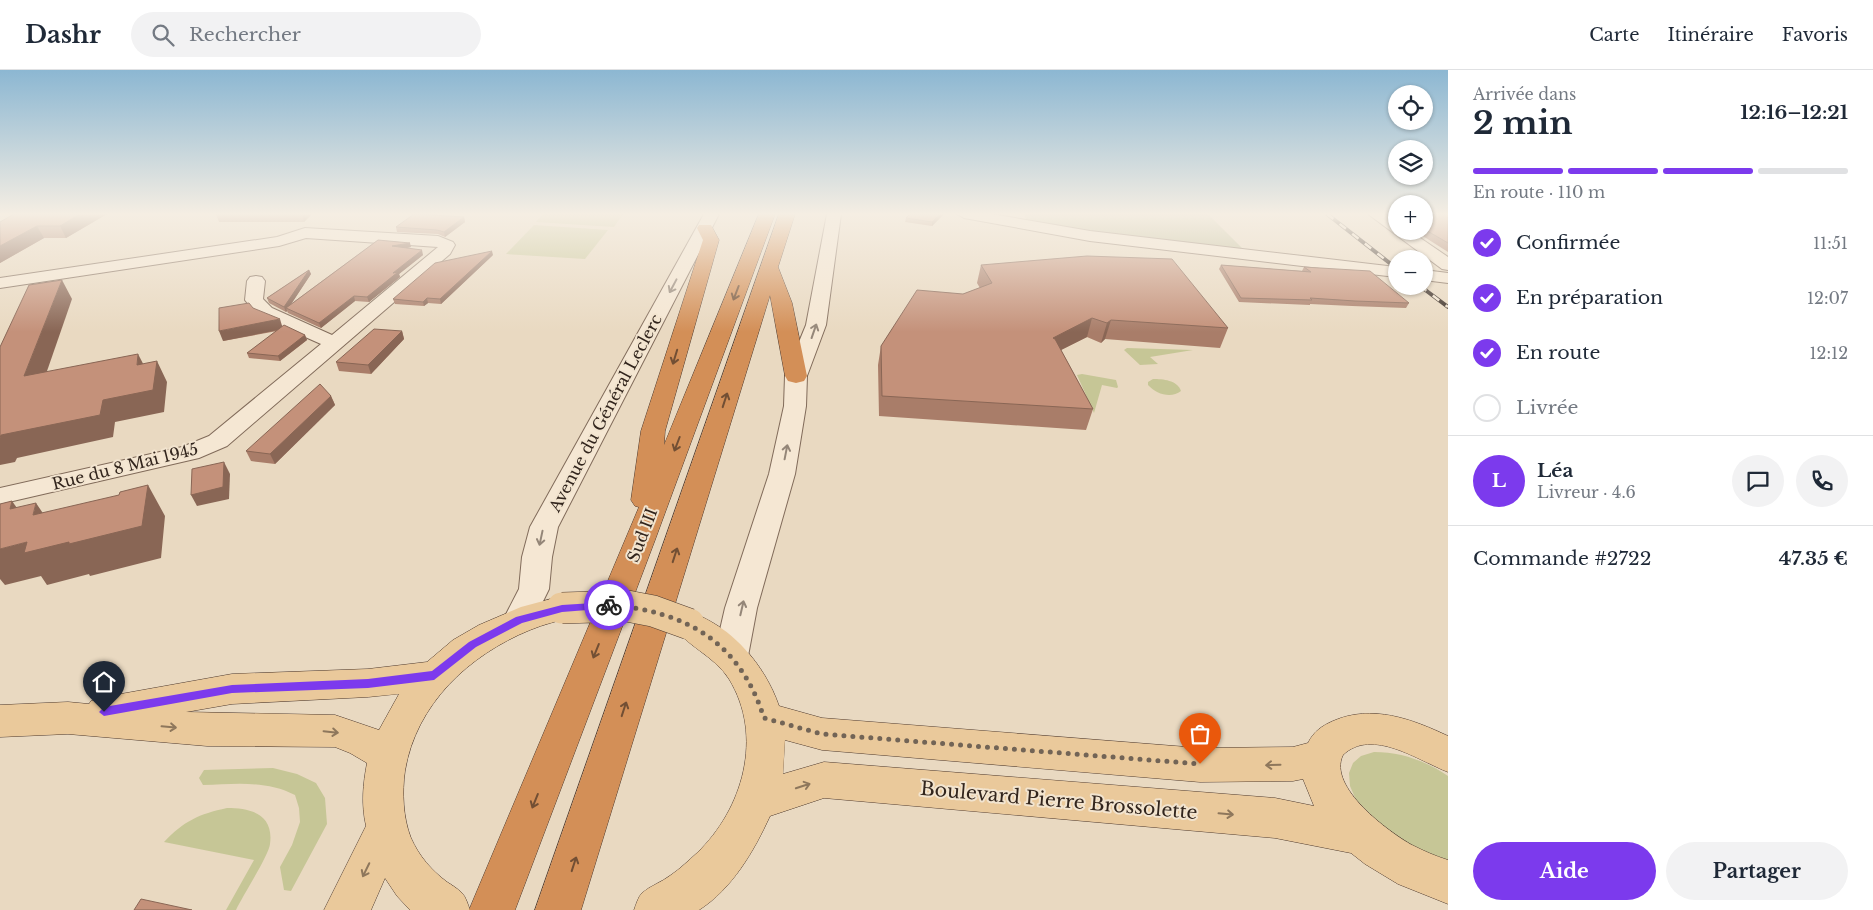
<!DOCTYPE html>
<html lang="fr">
<head>
<meta charset="utf-8">
<style>
  :root { --surface:#fff; --page:#f2f2f3; --text:#1f2937; --muted:#747a83; --line:#e0e1e3; --accent:#7c3aed }
  body { margin:0; font-family:"Libre Baskerville",serif; background:var(--page); color:var(--text); height:100vh; display:flex; flex-direction:column; font-size:19px; white-space:nowrap }
  * { box-sizing:border-box; margin:0 }
  p { font-size:16px; color:var(--muted) }
  .icon { flex:none; width:28px; height:28px; fill:none; stroke:currentColor; stroke-width:2; stroke-linecap:round; stroke-linejoin:round }
  .map { position:relative; flex:1; overflow:hidden }
  .drawer { display:flex; flex-direction:column; background:var(--surface); width:425px }
  .drawer>* { flex:none }
  .buttons { position:absolute; left:1388px; top:15px; display:grid; gap:10px }
  .buttons a { display:grid; place-items:center; width:45px; height:45px; border-radius:50%; background:var(--surface); box-shadow:0 1px 4px #0004; font-size:25px }
  .pin { position:absolute; display:grid; place-items:center; width:42px; height:42px; color:#fff; margin:-51px -21px; border-radius:50% 50% 50% 0; rotate:-45deg; box-shadow:0 0 5px #0007 }
  .pin .icon { rotate:45deg }
  .courier { position:absolute; display:grid; place-items:center; width:50px; height:50px; margin:-25px; border:4px solid #7c3aed; border-radius:50%; background:#fff; color:#222; box-shadow:0 1px 6px #0007 }
  .overview em { font-style:normal; font-weight:700 }
  .overview div { display:flex; flex-direction:column-reverse }
  .overview { display:flex; align-items:center; justify-content:space-between; height:85px; padding:0 25px }
  h1 { font-size:32px; font-weight:700; line-height:38px }
  .bar { display:grid; grid-template-columns:repeat(4,1fr); gap:8px 5px; align-content:center; height:60px; padding:0 25px }
  .bar i { height:6px; border-radius:4px; background:var(--line) }
  .bar .selected { background:var(--accent) }
  .bar p { grid-column:span 4 }
  .line { display:flex; align-items:center; gap:12px; padding:0 25px; border-top:1px solid var(--line) }
  .line div { flex:1 }
  .round { display:grid; place-items:center; flex:none; width:52px; height:52px; border-radius:26px; background:var(--page) }
  ol { padding:0 25px; list-style:none }
  li { display:flex; align-items:center; gap:15px; height:55px }
  li p { margin-inline-start:auto }
  li .icon { padding:5px; border-radius:50%; background:var(--accent); color:#fff; stroke-width:4 }
  li:last-child { color:var(--muted) }
  li i { width:28px; height:28px; border:2px solid var(--line); border-radius:50% }
  .button { display:flex; gap:10px; margin-top:auto; padding:10px 25px }
  .button a { flex:1; height:58px; border-radius:30px; background:var(--accent); color:#fff; font-size:20px; font-weight:700; line-height:58px; text-align:center }
  .button a+a { background:var(--page); color:var(--text) }
  header { display:flex; align-items:center; gap:30px; box-sizing:border-box; height:70px; padding:0 25px; background:var(--surface); border-bottom:1px solid var(--line) }
  header strong { font-size:24px }
  nav { display:flex; gap:28px; margin-inline-start:auto; font-size:18px }
  .search { width:350px; height:45px; background:var(--page); display:flex; align-items:center; gap:12px; box-sizing:border-box; padding:0 18px; border-radius:28px; color:var(--muted); font-size:19px }
  main { display:flex; flex:1; min-height:0 }
  .map>svg:first-child { display:block }
  .green { fill:#c6c696 }
  .cemetery { fill:#bbbb95 }
  .lines { fill:none; stroke-linecap:round; stroke-linejoin:round }
  .minor-casing { stroke:#816b5a; stroke-width:2 }
  .major-casing { stroke:#4f3a2e; stroke-width:1 }
  .highway-casing { stroke:#4f3a2e; stroke-width:1 }
  .minor { fill:#f5e7d3; fill-rule:evenodd }
  .major { fill:#eac99b; fill-rule:evenodd }
  .highway { fill:#d38f57; fill-rule:evenodd }
  .rail-casing { stroke:#32251d; stroke-width:4 }
  .rail { stroke:#f2e4cf; stroke-width:2.5; stroke-dasharray:8; stroke-linecap:butt }
  .major-bridge-casing { stroke:#4f3a2e; stroke-width:32; stroke-linecap:butt }
  .major-bridge { stroke:#eac99b; stroke-width:31 }
  .wall { fill:#a97d69 }
  .shaded-wall { fill:#896655 }
  .building { fill:#c4917a; stroke:#896655 }
  .oneway { stroke:#948678 }
  .oneway2 { stroke:#724f34 }
  .oneway3 { stroke:#8e775c }
  .route { fill:#7c3aed }
  .done { stroke:#726456; stroke-width:5; stroke-dasharray:0 9 }
  .labels { text-anchor:middle; stroke-width:4; stroke-linejoin:round; paint-order:stroke }
  .street-label { font-size:16px; fill:#32251d; stroke:#f2e4cf }
  .near-street-label { font-size:19px; fill:#32251d; stroke:#f2e4cf }
</style>
</head>
<body>
<header>
<strong>Dashr</strong>
<div class="search"><svg class="icon" aria-label="search" viewBox="0 0 24 24"><circle cx="10" cy="10" r="6"/><path d="M15 15l6 6"/></svg>Rechercher</div>
<nav><a>Carte</a><a>Itinéraire</a><a>Favoris</a></nav>
</header>
<main>
<div class="map">
<svg width="1448" height="840" viewBox="0 0 1448 840">
  <rect width="100%" height="100%" fill="#e9d9c1"/>
  <!-- green -->
  <g class="green">
    <polygon points="543,144 623,144 614,157 536,152"/>
    <polygon points="534,155 608,160 585,189 506,184"/>
    <polygon points="1127,278 1193,280 1150,287 1158,294 1140,295 1124,280"/>
    <polygon points="1082,304 1116,310 1118,317 1117,318 1102,315 1094,343 1077,305"/>
    <path d="M1153,309C1163,309 1177,310 1181,321C1171,329 1156,324 1148,315V312Z"/>
    <path d="M1374,682C1401,682 1426,691 1448,706V793L1402,775L1356,730L1350,716L1349,703L1353,693L1361,686Z"/>
    <path d="M273,698L297,704L316,713L325,728L327,754L291,821L284,820L280,797L292,775L300,752L299,738L295,725C266,710 235,714 203,715L199,708L204,700Z"/>
    <path d="M227,738C251,738 274,744 270,774C269,785 242,827 236,840H226L254,790L164,772C184,751 199,744 227,738Z"/>
  </g>
  <!-- cemetery -->
  <polygon class="cemetery" points="1024,144 1208,144 1244,180 1104,164 1027,152"/>
  <g class="lines">
    <!-- minor casing -->
    <g class="minor-casing">
      <g id="minor">
        <polygon points="704,144 719,144 558,457 552,487 549,519 530,558 519,562 508,558 503,550 519,519 522,487 530,457"/>
        <polygon points="827,144 841,144 826,255 807,306 806,336 795,404 757,538 748,586 743,595 731,599 719,595 714,586 725,538 769,404 784,336 785,306 806,255"/>
        <polygon points="957,144 992,144 1090,161 1396,197 1396,207 1090,171 964,148"/>
        <polygon points="1368,144 1385,144 1396,152 1396,161 1410,161 1448,187 1448,200 1442,199"/>
        <polygon points="305,158 438,166 453,172 455,175 450,184 227,376 199,388 0,434 0,418 182,377 209,366 321,274 258,246 245,230 247,211 250,207 256,206 262,207 265,211 263,229 272,238 332,265 438,177 306,168 279,176 0,218 0,208 277,167"/>
        <polygon points="1424,200 1448,203 1448,213 1424,210"/>
      </g>
    </g>
    <!-- major casing -->
    <g class="major-casing">
      <g id="major">
        <path d="M562,526L574,530L578,538L574,546C559,551 544,554 530,560C469,585 416,634 405,701C402,722 403,748 411,768C419,786 431,800 447,812C452,815 458,819 462,823C466,827 468,835 470,840H410L397,826L385,808L371,840H324L366,756C361,734 363,714 367,693L350,683L335,677L207,676L68,664L0,667V635L68,632L89,634L91,631L104,627L232,604L368,599L427,592L453,570L479,555L521,537ZM399,624L379,660L335,645L186,642L232,634L368,627Z"/>
        <path d="M689,542C731,555 765,595 779,636L822,648L1200,678L1293,677L1308,673C1314,661 1322,656 1333,651C1372,634 1412,649 1448,666V702C1419,691 1372,657 1343,685C1327,717 1389,762 1412,775C1424,781 1435,786 1448,790V834L1398,814L1365,794L1351,783L1275,768L824,728L770,746C754,781 732,819 699,840H634C636,835 638,827 642,823C650,816 662,812 671,805C680,799 689,790 697,783C743,739 764,666 729,609C715,586 684,575 672,554L677,545ZM785,670L822,680L1200,712L1293,711L1303,709L1314,736L1275,728L824,692L783,704Z"/>
      </g>
    </g>
    <!-- highway casing -->
    <g class="highway-casing">
      <g id="highway">
        <polygon points="759,144 775,144 655,470 515,840 469,840 639,437 635,436 631,430 641,361 703,170 697,158 699,155 711,155 719,170 665,361 664,375"/>
        <polygon points="779,144 795,144 778,197 792,233 807,306 804,311 796,313 788,311 785,306 770,225 581,840 535,840"/>
      </g>
    </g>
    <!-- minor -->
    <use href="#minor" class="minor"/>
    <!-- major -->
    <use href="#major" class="major"/>
    <!-- highway -->
    <use href="#highway" class="highway"/>
    <!-- rail casing -->
    <g class="rail-casing">
      <g id="rail">
        <polyline points="1327,144 1396,198"/>
        <polyline points="1420,216 1448,237"/>
      </g>
    </g>
    <!-- rail -->
    <use href="#rail" class="rail"/>
    <!-- major-bridge casing -->
    <g class="major-bridge-casing">
      <polyline id="major-bridge" points="562,538 627,536 653,541 689,554"/>
    </g>
    <!-- major-bridge -->
    <use href="#major-bridge" class="major-bridge"/>
  </g>
  <!-- wall -->
  <g class="wall">
    <polygon points="107,144 66,168 44,168 0,193 0,152"/>
    <polygon points="216,144 312,144 304,152 219,152"/>
    <polygon points="944,144 932,156 905,152 906,148"/>
    <polygon points="1388,144 1396,144 1396,149"/>
    <polygon points="1424,144 1448,144 1448,182 1415,161 1424,161"/>
    <polygon points="464,147 465,152 445,167 438,164 397,162 396,157"/>
    <polygon points="378,170 411,177 406,178 423,185 399,204 400,207 369,232 355,231 321,258 288,243 287,241 286,242 269,233 267,228 309,200 311,204 291,234"/>
    <polygon points="493,185 441,234 428,233 424,236 395,234 393,229"/>
    <polygon points="981,195 1228,258 1220,278 1105,269 1101,273 1087,267 1061,280 1093,339 1086,360 879,346 878,295 881,276 963,224 980,218 977,213"/>
    <polygon points="1221,195 1302,201 1304,197 1409,233 1406,238 1352,236 1310,234 1310,235 1239,232 1219,199"/>
    <polygon points="253,238 282,256 305,265 307,270 280,291 249,288 247,283 277,261 223,271"/>
    <polygon points="402,261 404,269 371,304 339,301 336,292"/>
    <polygon points="331,326 335,335 275,394 251,391 246,381"/>
  </g>
  <!-- shaded-wall -->
  <g class="shaded-wall">
    <polygon points="80,144 107,144 66,168 60,156"/>
    <polygon points="302,144 312,144 304,152"/>
    <polygon points="940,144 944,144 932,156 932,152"/>
    <polygon points="464,147 465,152 445,167 444,162"/>
    <polygon points="37,156 44,168 0,193 0,176"/>
    <polygon points="410,173 411,177 393,181 392,176"/>
    <polygon points="422,180 423,185 399,204 400,207 369,232 367,227 393,203"/>
    <polygon points="492,181 493,185 441,234 440,229"/>
    <polygon points="309,200 311,204 288,239 286,238 287,241 286,242 284,237"/>
    <polygon points="62,210 72,229 38,327 24,306"/>
    <polygon points="354,226 355,231 321,258 319,253"/>
    <polygon points="427,228 428,233 424,236 423,232"/>
    <polygon points="1092,248 1087,267 1047,287 1053,268"/>
    <polygon points="280,249 283,259 223,271 219,261"/>
    <polygon points="1111,250 1105,269 1101,273 1107,253"/>
    <polygon points="402,261 404,269 371,304 368,295"/>
    <polygon points="305,265 307,270 280,291 278,286"/>
    <polygon points="138,284 149,305 137,295"/>
    <polygon points="157,291 167,312 164,342 115,352 113,367 17,388 15,392 0,395 0,368 1,365 103,330"/>
    <polygon points="331,326 335,335 275,394 270,384"/>
    <polygon points="224,392 230,404 229,429 197,436 191,425"/>
    <polygon points="148,415 165,446 161,488 90,506 89,504 47,515 41,506 5,515 0,509 0,479 27,472 36,433 57,464"/>
    <polygon points="12,431 34,462 10,439"/>
  </g>
  <!-- building -->
  <g class="building">
    <polygon points="14,144 80,144 60,156 37,156 0,176 0,152"/>
    <polygon points="414,144 417,144 464,147 444,162 437,160 396,157"/>
    <polygon points="910,144 940,144 932,152 906,148"/>
    <polygon points="1424,144 1448,144 1448,173 1424,159"/>
    <polygon points="378,170 410,173 392,176 422,180 393,203 398,202 367,227 354,226 319,253 286,238"/>
    <polygon points="492,181 440,229 427,228 423,232 393,229 435,193"/>
    <polygon points="1087,186 1172,189 1228,258 1111,250 1107,253 1092,248 1053,268 1055,269 1093,339 882,326 881,276 917,220 963,224 992,213 981,195"/>
    <polygon points="1221,195 1311,202 1304,197 1370,201 1409,233 1355,231 1310,228 1312,230 1241,228"/>
    <polygon points="309,200 284,237 267,228"/>
    <polygon points="62,210 24,306 138,284 137,295 157,291 153,320 103,330 100,345 1,365 0,368 0,277 29,215"/>
    <polygon points="249,233 253,238 280,249 219,261 219,238"/>
    <polygon points="284,255 305,265 278,286 247,283"/>
    <polygon points="374,259 402,261 368,295 336,292"/>
    <polygon points="320,314 331,326 270,384 246,381"/>
    <polygon points="224,392 223,417 191,425 192,399"/>
    <polygon points="148,415 142,456 69,474 69,472 24,483 27,472 0,479 0,434 12,431 10,439 36,433 33,445 119,425 120,422"/>
    <polygon points="141,829 192,840 134,840"/>
  </g>
  <!-- one-way arrows -->
  <defs><path id="oneway-shaft" d="M-6 0H5M1.5-3L5.5 0L1.5 3" fill="none" stroke-width="1.6" stroke-linecap="round" stroke-linejoin="round" transform="scale(1.25)"/></defs>
  <g class="oneway">
    <use href="#oneway-shaft" transform="translate(673 216) rotate(118)"/>
    <use href="#oneway-shaft" transform="translate(814 261) rotate(-71)"/>
    <use href="#oneway-shaft" transform="translate(786 382) rotate(-79)"/>
    <use href="#oneway-shaft" transform="translate(541 468) rotate(102)"/>
    <use href="#oneway-shaft" transform="translate(742 538) rotate(-77)"/>
  </g>
  <g class="oneway2">
    <use href="#oneway-shaft" transform="translate(736 223) rotate(111)"/>
    <use href="#oneway-shaft" transform="translate(675 287) rotate(107)"/>
    <use href="#oneway-shaft" transform="translate(725 330) rotate(-72)"/>
    <use href="#oneway-shaft" transform="translate(677 374) rotate(111)"/>
    <use href="#oneway-shaft" transform="translate(675 485) rotate(-72)"/>
    <use href="#oneway-shaft" transform="translate(596 581) rotate(112)"/>
    <use href="#oneway-shaft" transform="translate(624 639) rotate(-72)"/>
    <use href="#oneway-shaft" transform="translate(535 731) rotate(112)"/>
    <use href="#oneway-shaft" transform="translate(574 794) rotate(-72)"/>
  </g>
  <g class="oneway3">
    <use href="#oneway-shaft" transform="translate(169 657) rotate(5)"/>
    <use href="#oneway-shaft" transform="translate(331 662) rotate(6)"/>
    <use href="#oneway-shaft" transform="translate(1273 695) rotate(178)"/>
    <use href="#oneway-shaft" transform="translate(803 716) rotate(-18)"/>
    <use href="#oneway-shaft" transform="translate(1226 744) rotate(5)"/>
    <use href="#oneway-shaft" transform="translate(366 800) rotate(116)"/>
  </g>
  <!-- sky -->
  <linearGradient id="sky" x2="0" y2="1"><stop stop-color="#8cb7d2"/><stop offset="0.55" stop-color="#f5eee3"/><stop offset="1" stop-color="#f5eee3" stop-opacity="0"/></linearGradient>
  <rect width="1448" height="262" fill="url(#sky)"/>
  <!-- route -->
  <polygon class="route" points="609,532 613,533 613,538 562,542 522,553 476,577 434,610 368,618 232,623 104,646 99,642 104,637 232,615 368,609 432,601 469,572 516,547 562,535"/>
  <g class="lines">
    <!-- done -->
    <path class="done" d="M609,535C686,541 740,572 764,648L822,664L1200,694"/>
  </g>
  <g class="labels">
    <!-- street labels -->
    <g class="street-label">
      <text transform="translate(605 343) rotate(-62)" y="6">Avenue du Général Leclerc</text>
      <text transform="translate(125 396) rotate(-14)" y="6">Rue du 8 Mai 1945</text>
      <text transform="translate(642 465) rotate(-69)" y="6">Sud III</text>
    </g>
    <!-- near-street labels -->
    <g class="near-street-label">
      <text transform="translate(1059 730) rotate(5)" y="7">Boulevard Pierre Brossolette</text>
    </g>
  </g>
</svg>
<div class="buttons">
<a><svg class="icon" aria-label="locate" viewBox="0 0 24 24"><circle cx="12" cy="12" r="6"/><path d="M12 2v4M12 18v4M2 12h4M18 12h4"/></svg></a>
<a><svg class="icon" aria-label="layers" viewBox="0 0 24 24"><path d="M12 4l9 5-9 5-9-5zM3 14l9 5 9-5"/></svg></a>
<a>+</a>
<a>−</a>
</div>
<div class="pin" style="left:1200px;top:694px;background:#ea580c"><svg class="icon" aria-label="bag" viewBox="0 0 24 24"><path d="M5 8h14l-1 12H6zM9 8a3 3 0 0 1 6 0"/></svg></div>
<div class="pin" style="left:104px;top:642px;background:#1f2937"><svg class="icon" aria-label="home" viewBox="0 0 24 24"><path d="M3 11l9-7 9 7M6 9v11h12V9"/></svg></div>
<div class="courier" style="left:609px;top:535px"><svg class="icon" aria-label="bike" viewBox="0 0 24 24"><circle cx="6" cy="16" r="4"/><circle cx="18" cy="16" r="4"/><path d="M6 16l4-8h5l3 8M10 8l3 8H6M13 5h3"/></svg></div>
</div>
<section class="drawer">
<div class="overview"><div><h1>2 min</h1><p>Arrivée dans</p></div><em>12:16–12:21</em></div>
<div class="bar"><i class="selected"></i><i class="selected"></i><i class="selected"></i><i></i><p>En route · 110 m</p></div>
<ol>
<li><svg class="icon" aria-label="check" viewBox="0 0 24 24"><path d="M5 12l5 5 9-10"/></svg>Confirmée<p>11:51</p></li>
<li><svg class="icon" aria-label="check" viewBox="0 0 24 24"><path d="M5 12l5 5 9-10"/></svg>En préparation<p>12:07</p></li>
<li><svg class="icon" aria-label="check" viewBox="0 0 24 24"><path d="M5 12l5 5 9-10"/></svg>En route<p>12:12</p></li>
<li><i></i>Livrée</li>
</ol>
<div class="line" style="height:90px"><b class="round" style="background:var(--accent);color:#fff">L</b><div><b>Léa</b><p>Livreur · 4.6</p></div><a class="round"><svg class="icon" aria-label="chat" viewBox="0 0 24 24"><path d="M4 5h16v11H9l-5 4z"/></svg></a><a class="round"><svg class="icon" aria-label="phone" viewBox="0 0 24 24"><path d="M5 4h4l2 5-3 2q2 4 5 5l2-3 5 2v4C11 20 4 13 5 4z"/></svg></a></div>
<div class="line" style="height:65px"><div>Commande #2722</div><b>47.35 €</b></div>
<div class="button"><a>Aide</a><a>Partager</a></div>
</section>
</main>
</body>
</html>
